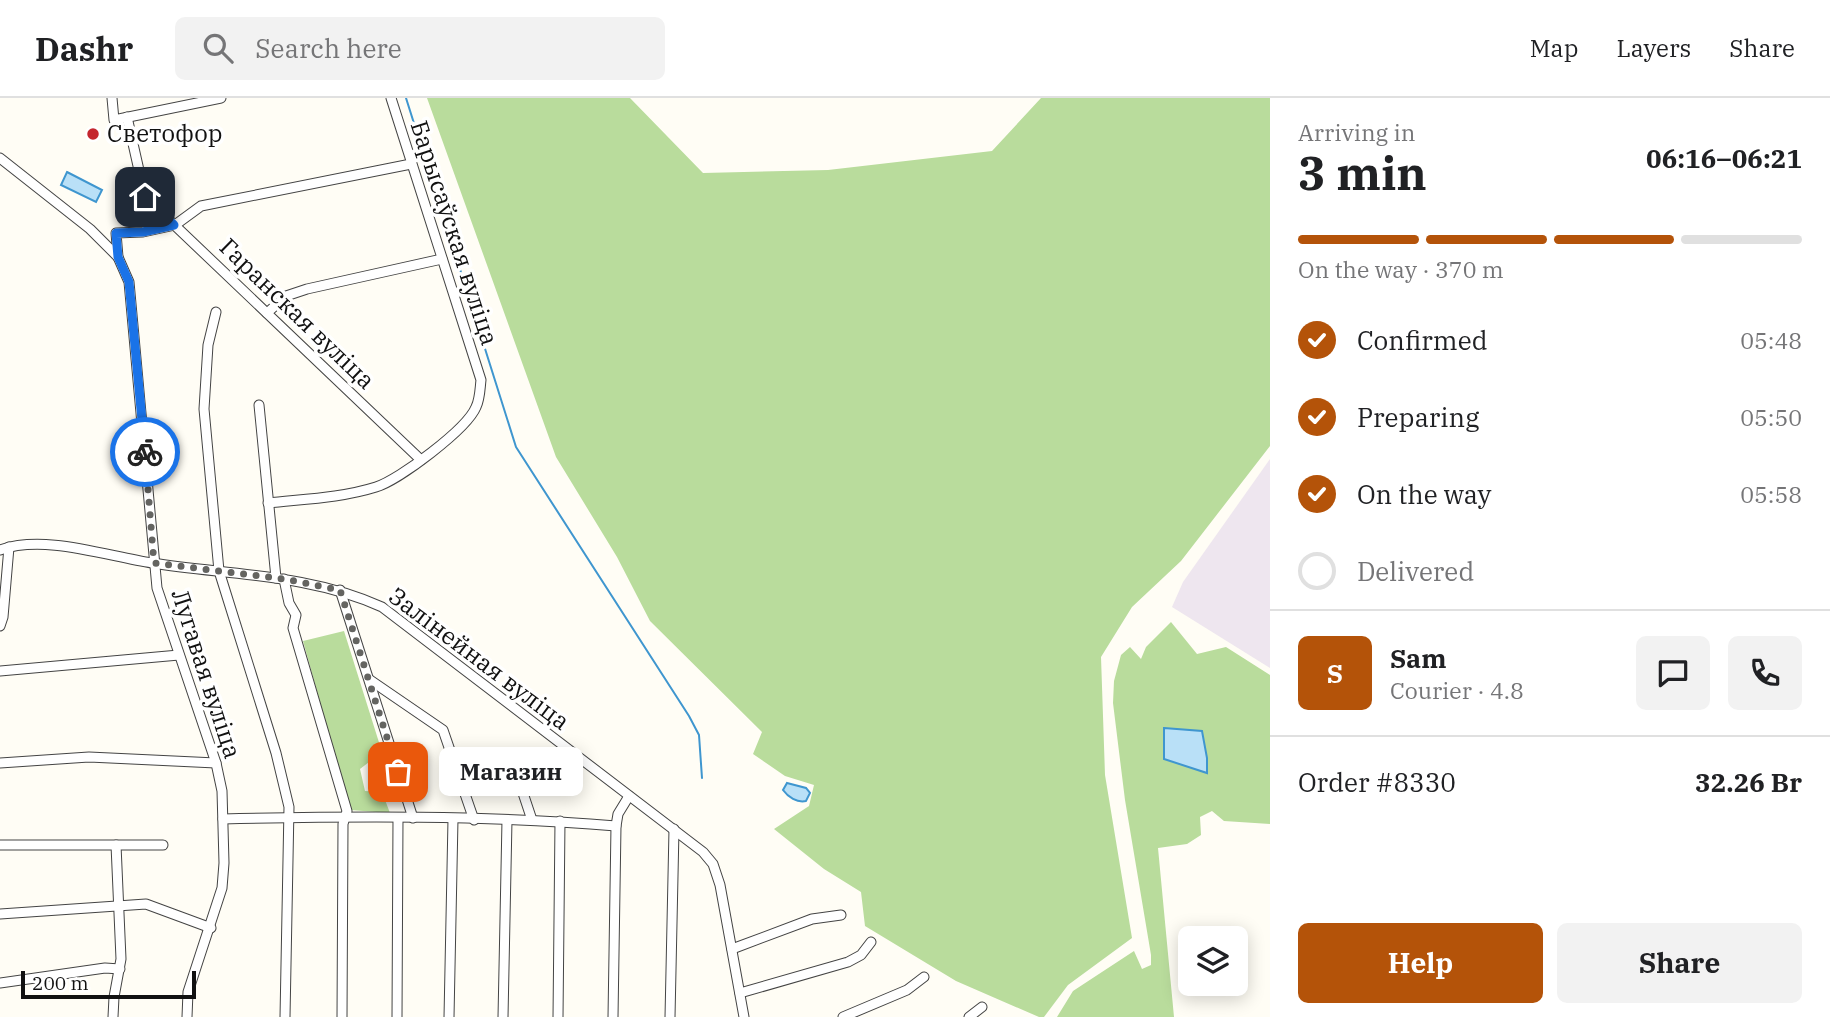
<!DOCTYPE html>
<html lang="en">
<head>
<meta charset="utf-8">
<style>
  :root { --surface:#fff; --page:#f2f2f2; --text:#202124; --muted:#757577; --line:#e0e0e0; --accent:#b45309 }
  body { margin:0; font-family:"IBM Plex Serif",serif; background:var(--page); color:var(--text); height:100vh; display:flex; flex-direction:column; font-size:26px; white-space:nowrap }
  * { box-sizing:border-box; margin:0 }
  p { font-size:23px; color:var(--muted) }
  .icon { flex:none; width:38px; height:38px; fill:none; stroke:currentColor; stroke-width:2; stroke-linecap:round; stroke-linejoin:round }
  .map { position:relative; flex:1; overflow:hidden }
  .details { display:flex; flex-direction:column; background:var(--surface); width:560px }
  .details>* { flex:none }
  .controls { position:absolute; left:1178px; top:828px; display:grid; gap:14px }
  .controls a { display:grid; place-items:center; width:70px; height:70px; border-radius:10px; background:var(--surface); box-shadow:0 4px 18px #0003; font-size:35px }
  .scale { position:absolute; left:21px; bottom:18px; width:175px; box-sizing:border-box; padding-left:7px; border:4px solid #111; border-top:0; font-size:19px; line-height:24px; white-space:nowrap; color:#111; -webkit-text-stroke:5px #fff; paint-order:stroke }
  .pin { position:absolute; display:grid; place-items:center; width:60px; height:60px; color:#fff; margin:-30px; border-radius:14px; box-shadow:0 4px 10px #0006 }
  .courier { position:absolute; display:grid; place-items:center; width:70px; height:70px; margin:-35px; border:5px solid #1a73e8; border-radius:50%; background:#fff; color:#222; box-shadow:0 2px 9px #0007 }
  .bubble { position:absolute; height:49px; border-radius:10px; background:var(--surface); box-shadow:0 4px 18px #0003; font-size:23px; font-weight:700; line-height:49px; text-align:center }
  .headline em { font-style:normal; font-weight:700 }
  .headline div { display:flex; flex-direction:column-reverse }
  .headline { display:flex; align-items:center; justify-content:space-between; height:119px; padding:0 28px }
  h1 { font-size:46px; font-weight:700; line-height:52px }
  .bar { display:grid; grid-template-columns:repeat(4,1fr); gap:10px 7px; align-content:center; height:84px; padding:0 28px }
  .bar i { height:9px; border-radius:5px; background:var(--line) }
  .bar .active { background:var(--accent) }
  .bar p { grid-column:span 4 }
  .line { display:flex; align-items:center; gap:18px; padding:0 28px; border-top:2px solid var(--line) }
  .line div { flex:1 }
  .round { display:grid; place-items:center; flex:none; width:74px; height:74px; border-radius:10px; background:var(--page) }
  ol { padding:0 28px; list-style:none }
  li { display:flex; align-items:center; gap:21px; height:77px }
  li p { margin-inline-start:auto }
  li .icon { padding:7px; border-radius:50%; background:var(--accent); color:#fff; stroke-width:4 }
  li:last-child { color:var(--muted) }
  li i { width:38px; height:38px; border:4px solid var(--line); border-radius:50% }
  .action { display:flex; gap:14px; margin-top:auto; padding:14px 28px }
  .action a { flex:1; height:80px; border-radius:10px; background:var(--accent); color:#fff; font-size:28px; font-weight:700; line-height:80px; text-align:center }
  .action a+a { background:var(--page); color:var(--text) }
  header { display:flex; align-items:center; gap:42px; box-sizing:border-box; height:98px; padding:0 35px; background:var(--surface); border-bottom:2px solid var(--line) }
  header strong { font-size:33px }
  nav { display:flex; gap:38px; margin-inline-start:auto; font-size:24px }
  .search { width:490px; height:63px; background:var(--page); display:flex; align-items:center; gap:18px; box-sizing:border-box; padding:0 24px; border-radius:10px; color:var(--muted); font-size:26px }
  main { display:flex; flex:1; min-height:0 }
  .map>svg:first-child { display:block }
  .industrial { fill:#eee6ef }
  .forest { fill:#b9dc9c }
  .water { fill:#b9e0f7; stroke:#3f96cf; stroke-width:2 }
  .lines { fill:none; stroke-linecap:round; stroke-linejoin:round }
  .stream { stroke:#3f96cf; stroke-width:2 }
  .minor-casing { stroke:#444; stroke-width:11 }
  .minor { stroke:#fff; stroke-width:9 }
  .done { stroke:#646461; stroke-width:7; stroke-dasharray:0 12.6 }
  .route { stroke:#1a73e8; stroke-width:9 }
  .poi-dot { fill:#c4262e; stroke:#fff; stroke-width:2.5 }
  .labels { text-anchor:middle; stroke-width:7; stroke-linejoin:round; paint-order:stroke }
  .poi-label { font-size:24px; fill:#111; stroke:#fff; text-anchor:start }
  .street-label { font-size:24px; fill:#111; stroke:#fff }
</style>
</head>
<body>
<header>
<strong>Dashr</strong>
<div class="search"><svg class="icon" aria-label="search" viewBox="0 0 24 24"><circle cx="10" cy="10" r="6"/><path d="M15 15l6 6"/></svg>Search here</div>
<nav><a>Map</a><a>Layers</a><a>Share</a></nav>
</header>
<main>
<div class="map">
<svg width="1270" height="919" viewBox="0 0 1270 919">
  <rect width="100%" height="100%" fill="#fffdf5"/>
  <!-- industrial -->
  <polygon class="industrial" points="1270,361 1270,570 1172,509 1183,484"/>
  <!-- forest -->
  <g class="forest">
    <polygon points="427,0 630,0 703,75 828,72 992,53 1041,0 1270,0 1270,348 1181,463 1132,509 1101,559 1105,677 1132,840 1068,887 1044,919 1039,919 956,883 865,828 861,794 824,771 774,731 809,708 814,687 785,678 753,656 762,634 650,523 617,459 556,359"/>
    <polygon points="1171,524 1197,556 1226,549 1270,577 1270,726 1224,723 1212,713 1200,719 1201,737 1187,746 1158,750 1174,919 1057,919 1073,893 1134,853 1142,871 1151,867 1151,857 1125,702 1113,605 1114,583 1121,557 1130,549 1141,561 1146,549"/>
    <polygon points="344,533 382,654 360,671 365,693 382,694 390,715 350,712 303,543"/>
  </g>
  <!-- water -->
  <g class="water">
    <polygon points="67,74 102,92 96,104 61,87"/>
    <polygon points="1164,630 1202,633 1207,660 1207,675 1164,661"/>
    <path d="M787,685L806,690L810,695L806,703C797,705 788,699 783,692Z"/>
  </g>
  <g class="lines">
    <!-- stream -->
    <polyline class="stream" points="406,0 516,349 689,618 699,637 702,680"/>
    <!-- minor casing -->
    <g class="minor-casing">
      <g id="minor">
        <polyline points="112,0 114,22 221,0"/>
        <polyline points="127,19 145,99 421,362"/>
        <polyline points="0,60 90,131 118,159"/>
        <polyline points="216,214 208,247 204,311 219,473 276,655 289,709 285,919"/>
        <polyline points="267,215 286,198 307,191 442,161"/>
        <polyline points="259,307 276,480"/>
        <path d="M268,405C304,401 341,400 376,389C399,382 467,331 476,309C480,301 480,290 481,282L391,0"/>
        <path d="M0,452C44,436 106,458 152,465C229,477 310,476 382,509L703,754L713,766L720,787L744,919"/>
        <polyline points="284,481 289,505 296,517 293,530 347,713 343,726 342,919"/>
        <polyline points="340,492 413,720"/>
        <polyline points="0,528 3,519 9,449"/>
        <polyline points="0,573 179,557"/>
        <polyline points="370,582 443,632 474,722"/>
        <polyline points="510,656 532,722"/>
        <polyline points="0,665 89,659 216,665"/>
        <path d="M223,721C354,718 486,717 616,728"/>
        <polyline points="0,747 163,747"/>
        <polyline points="0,816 146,806 211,830"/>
        <polyline points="732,851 812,821 841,817"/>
        <polyline points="0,885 105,870 120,871"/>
        <polyline points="740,895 848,864 861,857 871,844"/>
        <polyline points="113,919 114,899 121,861 116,747"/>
        <polyline points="187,919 188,894 222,790 224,765 222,693 216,665 157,490 129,184 118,159 116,135 143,134 175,127 201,108 411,66"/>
        <polyline points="397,919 398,720"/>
        <polyline points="449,919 453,721"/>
        <polyline points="503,919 507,722"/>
        <polyline points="558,919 560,723"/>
        <polyline points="613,919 616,728 618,716 629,698"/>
        <polyline points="670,919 674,731"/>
        <polyline points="843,919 907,892 924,879"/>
        <polyline points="969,919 982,909"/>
      </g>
    </g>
    <!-- minor -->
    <use href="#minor" class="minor"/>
  </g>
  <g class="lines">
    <!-- done -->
    <polyline class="done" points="145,354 154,465 284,481 340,492 398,674"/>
    <!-- route -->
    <polyline class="route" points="145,99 174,127 143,134 116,135 118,159 129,184 145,354"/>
  </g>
  <!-- markers -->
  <circle class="poi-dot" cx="93" cy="36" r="7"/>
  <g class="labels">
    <!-- poi labels -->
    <g class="poi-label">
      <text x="107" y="44">Светофор</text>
    </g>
    <!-- street labels -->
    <g class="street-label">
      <text transform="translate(454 135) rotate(72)" y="8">Барысаўская вуліца</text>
      <text transform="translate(297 216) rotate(44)" y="8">Гаранская вуліца</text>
      <text transform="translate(479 561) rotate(37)" y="8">Залінейная вуліца</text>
      <text transform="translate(206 576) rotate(72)" y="8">Лугавая вуліца</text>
    </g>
  </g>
</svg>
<div class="controls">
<a><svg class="icon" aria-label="layers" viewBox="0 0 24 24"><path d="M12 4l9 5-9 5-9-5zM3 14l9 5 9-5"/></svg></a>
</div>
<div class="scale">200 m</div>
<div class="pin" style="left:398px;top:674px;background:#ea580c"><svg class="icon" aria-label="bag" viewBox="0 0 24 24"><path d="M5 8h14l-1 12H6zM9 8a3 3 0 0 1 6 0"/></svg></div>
<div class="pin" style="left:145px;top:99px;background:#1f2937"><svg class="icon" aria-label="home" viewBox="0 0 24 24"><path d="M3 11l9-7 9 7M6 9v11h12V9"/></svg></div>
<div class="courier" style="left:145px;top:354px"><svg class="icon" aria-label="bike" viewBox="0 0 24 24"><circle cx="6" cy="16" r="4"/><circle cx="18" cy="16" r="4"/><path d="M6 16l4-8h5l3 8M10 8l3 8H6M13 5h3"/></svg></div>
<div class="bubble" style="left:439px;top:649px;width:144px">Магазин</div>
</div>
<section class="details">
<div class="headline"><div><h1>3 min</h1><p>Arriving in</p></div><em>06:16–06:21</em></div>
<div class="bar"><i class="active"></i><i class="active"></i><i class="active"></i><i></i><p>On the way · 370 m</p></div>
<ol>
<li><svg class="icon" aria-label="check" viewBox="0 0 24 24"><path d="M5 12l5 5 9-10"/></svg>Confirmed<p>05:48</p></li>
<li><svg class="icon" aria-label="check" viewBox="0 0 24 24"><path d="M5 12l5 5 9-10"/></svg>Preparing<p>05:50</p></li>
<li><svg class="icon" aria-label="check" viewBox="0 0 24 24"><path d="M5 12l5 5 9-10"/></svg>On the way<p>05:58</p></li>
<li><i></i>Delivered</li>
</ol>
<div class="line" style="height:126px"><b class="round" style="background:var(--accent);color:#fff">S</b><div><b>Sam</b><p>Courier · 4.8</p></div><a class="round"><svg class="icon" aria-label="chat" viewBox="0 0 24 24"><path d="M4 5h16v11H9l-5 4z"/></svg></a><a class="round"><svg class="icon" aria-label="phone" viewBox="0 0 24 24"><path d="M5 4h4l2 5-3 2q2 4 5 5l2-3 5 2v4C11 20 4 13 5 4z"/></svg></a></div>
<div class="line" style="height:91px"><div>Order #8330</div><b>32.26 Br</b></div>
<div class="action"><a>Help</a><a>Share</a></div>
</section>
</main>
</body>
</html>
